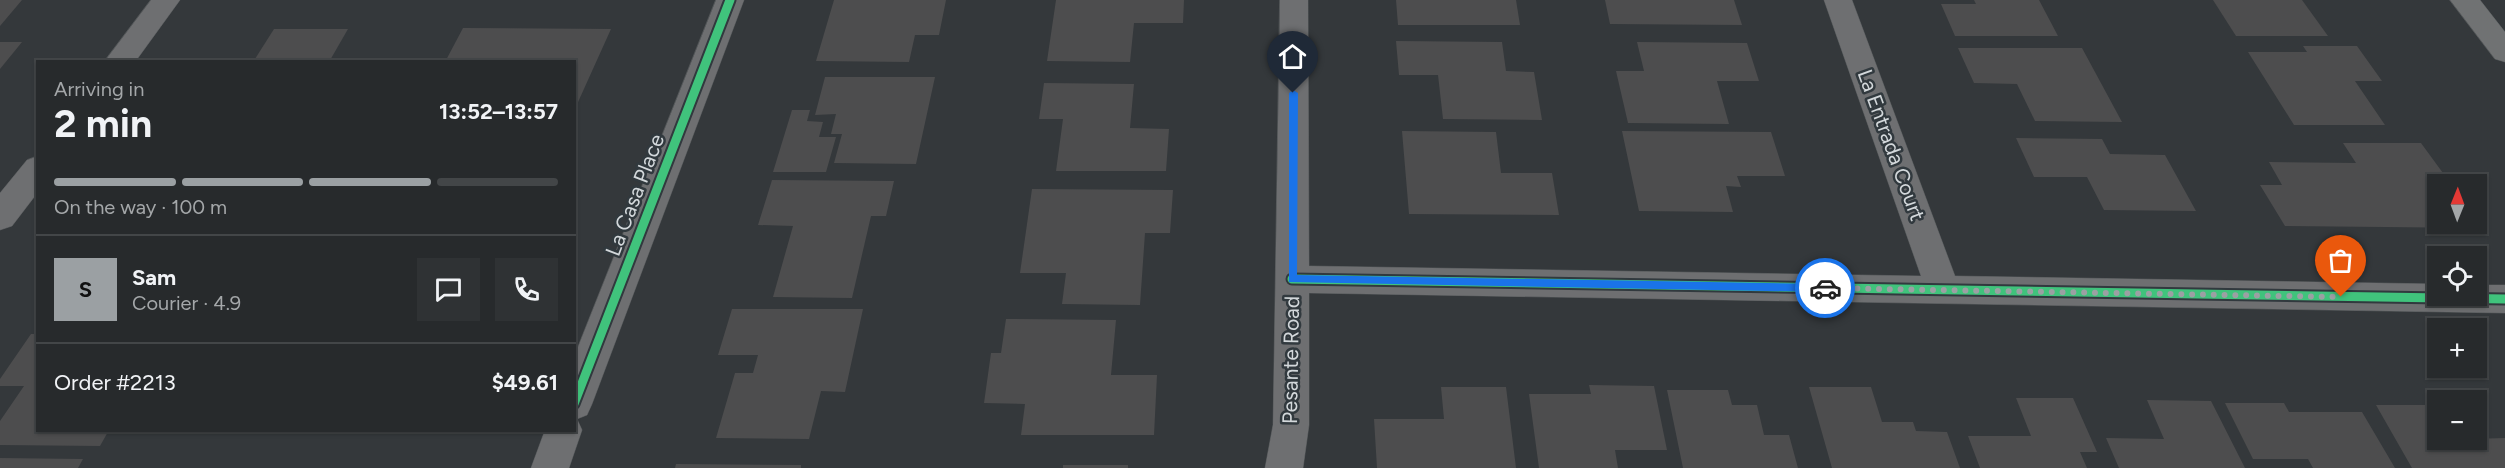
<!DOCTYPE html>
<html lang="en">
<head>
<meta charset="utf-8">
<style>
  :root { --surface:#272a2c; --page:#2f3234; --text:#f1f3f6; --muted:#a4a7a9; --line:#434648; --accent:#9ba0a3 }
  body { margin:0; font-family:Figtree,sans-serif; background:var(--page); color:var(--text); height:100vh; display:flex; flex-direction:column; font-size:22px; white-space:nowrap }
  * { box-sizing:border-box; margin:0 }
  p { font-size:20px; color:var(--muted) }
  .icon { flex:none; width:33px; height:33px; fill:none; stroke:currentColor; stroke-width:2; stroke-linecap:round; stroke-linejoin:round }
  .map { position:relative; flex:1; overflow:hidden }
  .sheet { position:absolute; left:36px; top:60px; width:540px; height:372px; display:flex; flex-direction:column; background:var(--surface); border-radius:0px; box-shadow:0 2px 4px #0004,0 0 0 2px var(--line) }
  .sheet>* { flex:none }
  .needle { width:39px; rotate:1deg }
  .fabs { position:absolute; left:2427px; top:174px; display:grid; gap:12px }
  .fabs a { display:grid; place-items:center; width:60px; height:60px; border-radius:0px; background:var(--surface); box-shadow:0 2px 4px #0004,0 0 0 2px var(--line); font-size:30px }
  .pin { position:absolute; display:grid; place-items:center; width:51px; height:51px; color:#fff; margin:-62px -26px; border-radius:50% 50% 50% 0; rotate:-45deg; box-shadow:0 0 6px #0007 }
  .pin .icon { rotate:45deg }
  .courier { position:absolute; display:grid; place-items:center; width:60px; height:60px; margin:-30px; border:4px solid #1a73e8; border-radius:50%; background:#fff; color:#222; box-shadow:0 2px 8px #0007 }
  .overview em { font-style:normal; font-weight:700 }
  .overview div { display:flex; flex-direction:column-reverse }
  .overview { display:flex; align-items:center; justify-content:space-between; height:102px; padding:0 18px }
  h1 { font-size:39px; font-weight:700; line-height:45px }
  .bar { display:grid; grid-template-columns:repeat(4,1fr); gap:9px 6px; align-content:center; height:72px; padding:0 18px }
  .bar i { height:8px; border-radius:4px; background:var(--line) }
  .bar .selected { background:var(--accent) }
  .bar p { grid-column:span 4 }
  .line { display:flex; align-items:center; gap:15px; padding:0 18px; border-top:2px solid var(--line) }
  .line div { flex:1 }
  .round { display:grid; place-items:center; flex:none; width:63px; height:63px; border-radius:0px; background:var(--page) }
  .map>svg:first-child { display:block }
  .building { fill:#4d4d4e }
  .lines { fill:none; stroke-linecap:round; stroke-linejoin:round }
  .street-casing { stroke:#515557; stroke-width:1 }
  .secondary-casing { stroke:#515557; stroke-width:1 }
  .street { fill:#6e6f71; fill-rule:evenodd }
  .secondary { fill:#707273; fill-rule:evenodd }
  .cycleway-casing { stroke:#31393e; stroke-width:13 }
  .cycleway { stroke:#40c37c; stroke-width:9 }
  .route { fill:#1a73e8 }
  .done { stroke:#9ba0a3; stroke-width:6; stroke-dasharray:0 10.8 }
  .labels { text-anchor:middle; stroke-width:5; stroke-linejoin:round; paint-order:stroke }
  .street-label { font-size:21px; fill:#d3d8db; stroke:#31393e }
</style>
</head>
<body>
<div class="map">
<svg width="2505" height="468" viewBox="0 0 2505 468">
  <rect width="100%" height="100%" fill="#34383b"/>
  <!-- building -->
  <g class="building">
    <polygon points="0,0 22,0 0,26"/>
    <polygon points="834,0 946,0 939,35 915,35 909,62 816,61"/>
    <polygon points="1056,0 1184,0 1183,23 1134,23 1130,62 1047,61"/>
    <polygon points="1396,0 1516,0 1520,25 1398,25"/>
    <polygon points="1605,0 1734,0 1742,25 1610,24"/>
    <polygon points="1974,0 2039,0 2058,36 1955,36 1941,4 1976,4"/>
    <polygon points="2213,0 2302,0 2328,36 2236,36"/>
    <polygon points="463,28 611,29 574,111 574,62 445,62"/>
    <polygon points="274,29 348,29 329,62 253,62"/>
    <polygon points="1396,41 1502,42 1506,71 1534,72 1542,120 1443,119 1438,75 1399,75"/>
    <polygon points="0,42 22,42 0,69"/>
    <polygon points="1637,42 1747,43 1759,81 1717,81 1729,124 1628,123 1616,71 1644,71"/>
    <polygon points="2303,46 2357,46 2382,81 2355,81 2385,125 2294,125 2248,52 2307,52"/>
    <polygon points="1958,48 2082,48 2122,122 2035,121 2017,84 1974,83"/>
    <polygon points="825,77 935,77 916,164 834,163 842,134 831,134 836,114 815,115"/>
    <polygon points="1044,83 1134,84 1130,128 1169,129 1166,171 1056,171 1063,119 1039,119"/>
    <polygon points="792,110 810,110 807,121 823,122 819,137 836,137 826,172 773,172"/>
    <polygon points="1402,131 1496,132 1501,173 1552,173 1559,215 1409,214"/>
    <polygon points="1622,131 1771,132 1785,176 1737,176 1741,187 1726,186 1733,212 1639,211"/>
    <polygon points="2016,138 2102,139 2110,154 2165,155 2196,211 2104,210 2087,177 2034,177"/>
    <polygon points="2343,143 2421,143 2451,184 2438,184 2438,224 2476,224 2476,221 2481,228 2285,226 2260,185 2282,185 2269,162 2356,163"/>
    <polygon points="772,180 894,181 886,216 871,216 852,298 773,297 793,226 758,225"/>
    <polygon points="1032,189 1173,190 1170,233 1145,233 1140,305 1062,304 1066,273 1020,273"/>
    <polygon points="732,309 863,309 845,392 821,391 809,439 716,438 735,373 753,373 758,355 718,355"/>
    <polygon points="1006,319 1116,320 1111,375 1157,375 1154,435 1021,435 1025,404 984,403 991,353 1001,353"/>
    <polygon points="31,334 38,334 38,430 109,430 100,446 0,445 0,421 24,386 0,386 0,379"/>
    <polygon points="1589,385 1654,386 1667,450 1615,450 1618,468 1539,468 1529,394 1591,394"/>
    <polygon points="1441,387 1506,387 1516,468 1377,468 1374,419 1444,419"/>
    <polygon points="1809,387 1871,387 1882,422 1913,422 1916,431 1947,432 1960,468 1832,468"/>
    <polygon points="1667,390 1728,390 1732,405 1757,405 1764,435 1789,435 1798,468 1683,468"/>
    <polygon points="2016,398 2073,398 2097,452 2080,452 2087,468 1980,468 1968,436 2031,436"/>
    <polygon points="2147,400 2211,401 2245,468 2119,468 2106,438 2164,439"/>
    <polygon points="2225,403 2284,403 2289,412 2362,412 2395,468 2313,468 2308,459 2253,459"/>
    <polygon points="2376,405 2436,405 2438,440 2505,438 2505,468 2412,468"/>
    <polygon points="260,430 354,430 352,434 259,433"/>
    <polygon points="0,458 83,459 78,468 0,468"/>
    <polygon points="676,464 801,465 801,468 675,468"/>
    <rect x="1063" y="465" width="65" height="3"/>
  </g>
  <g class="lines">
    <!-- street casing -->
    <g class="street-casing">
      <g id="street">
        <polygon points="151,0 180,0 135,62 104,62"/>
        <polygon points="716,0 744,0 592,404 587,415 577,419 582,430 569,468 531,468 545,430 574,430 574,357"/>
        <polygon points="1280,0 1308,0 1309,266 1921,276 1824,0 1852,0 1955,276 2438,284 2438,296 2476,296 2476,285 2505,285 2505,313 1309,293 1309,425 1303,468 1265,468 1273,425"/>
        <polygon points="38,156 38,192 12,226 0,230 0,193 27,160"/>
      </g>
    </g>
    <!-- secondary casing -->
    <g class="secondary-casing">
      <polygon id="secondary" points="2450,0 2480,0 2505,32 2505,62 2495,59"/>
    </g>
    <!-- street -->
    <use href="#street" class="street"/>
    <!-- secondary -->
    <use href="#secondary" class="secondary"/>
    <!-- cycleway casing -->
    <g class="cycleway-casing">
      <g id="cycleway">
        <polyline points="1292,279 2505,299"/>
        <polyline points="574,404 730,0"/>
      </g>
    </g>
    <!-- cycleway -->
    <use href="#cycleway" class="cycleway"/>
  </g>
  <!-- route -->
  <polygon class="route" points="1293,90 1298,93 1297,275 1825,284 1830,288 1825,292 1289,282 1289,93"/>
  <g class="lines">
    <!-- done -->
    <polyline class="done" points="1825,288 2341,297"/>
  </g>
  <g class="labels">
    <!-- street labels -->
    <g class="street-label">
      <text transform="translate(1891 145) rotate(70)" y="7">La Entrada Court</text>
      <text transform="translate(635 195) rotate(-69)" y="7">La Casa Place</text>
      <text transform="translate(1291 360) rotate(-89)" y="7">Pesante Road</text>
    </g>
  </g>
</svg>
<div class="fabs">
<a><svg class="needle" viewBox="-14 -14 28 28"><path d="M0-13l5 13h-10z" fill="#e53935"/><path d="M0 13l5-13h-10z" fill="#a4a7a9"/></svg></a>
<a><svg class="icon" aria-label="locate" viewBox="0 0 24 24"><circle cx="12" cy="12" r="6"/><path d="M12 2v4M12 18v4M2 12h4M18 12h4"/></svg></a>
<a>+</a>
<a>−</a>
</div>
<div class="pin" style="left:2341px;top:297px;background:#ea580c"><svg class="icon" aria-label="bag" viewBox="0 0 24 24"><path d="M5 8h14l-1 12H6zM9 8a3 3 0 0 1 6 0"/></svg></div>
<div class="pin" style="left:1293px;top:93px;background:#1f2937"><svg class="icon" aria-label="home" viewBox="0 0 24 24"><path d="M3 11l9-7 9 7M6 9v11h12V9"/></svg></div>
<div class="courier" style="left:1825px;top:288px"><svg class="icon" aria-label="car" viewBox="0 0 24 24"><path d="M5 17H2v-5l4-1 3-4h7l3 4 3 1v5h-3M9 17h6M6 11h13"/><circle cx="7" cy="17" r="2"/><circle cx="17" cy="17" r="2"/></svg></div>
<section class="sheet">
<div class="overview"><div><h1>2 min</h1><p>Arriving in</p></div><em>13:52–13:57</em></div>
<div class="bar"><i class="selected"></i><i class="selected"></i><i class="selected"></i><i></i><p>On the way · 100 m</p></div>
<div class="line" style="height:108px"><b class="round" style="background:var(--accent);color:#111">S</b><div><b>Sam</b><p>Courier · 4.9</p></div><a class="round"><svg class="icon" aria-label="chat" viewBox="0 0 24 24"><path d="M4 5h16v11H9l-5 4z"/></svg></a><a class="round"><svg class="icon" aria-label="phone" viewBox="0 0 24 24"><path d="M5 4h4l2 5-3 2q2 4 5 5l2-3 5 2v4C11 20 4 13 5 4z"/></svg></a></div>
<div class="line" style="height:78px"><div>Order #2213</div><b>$49.61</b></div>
</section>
</div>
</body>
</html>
